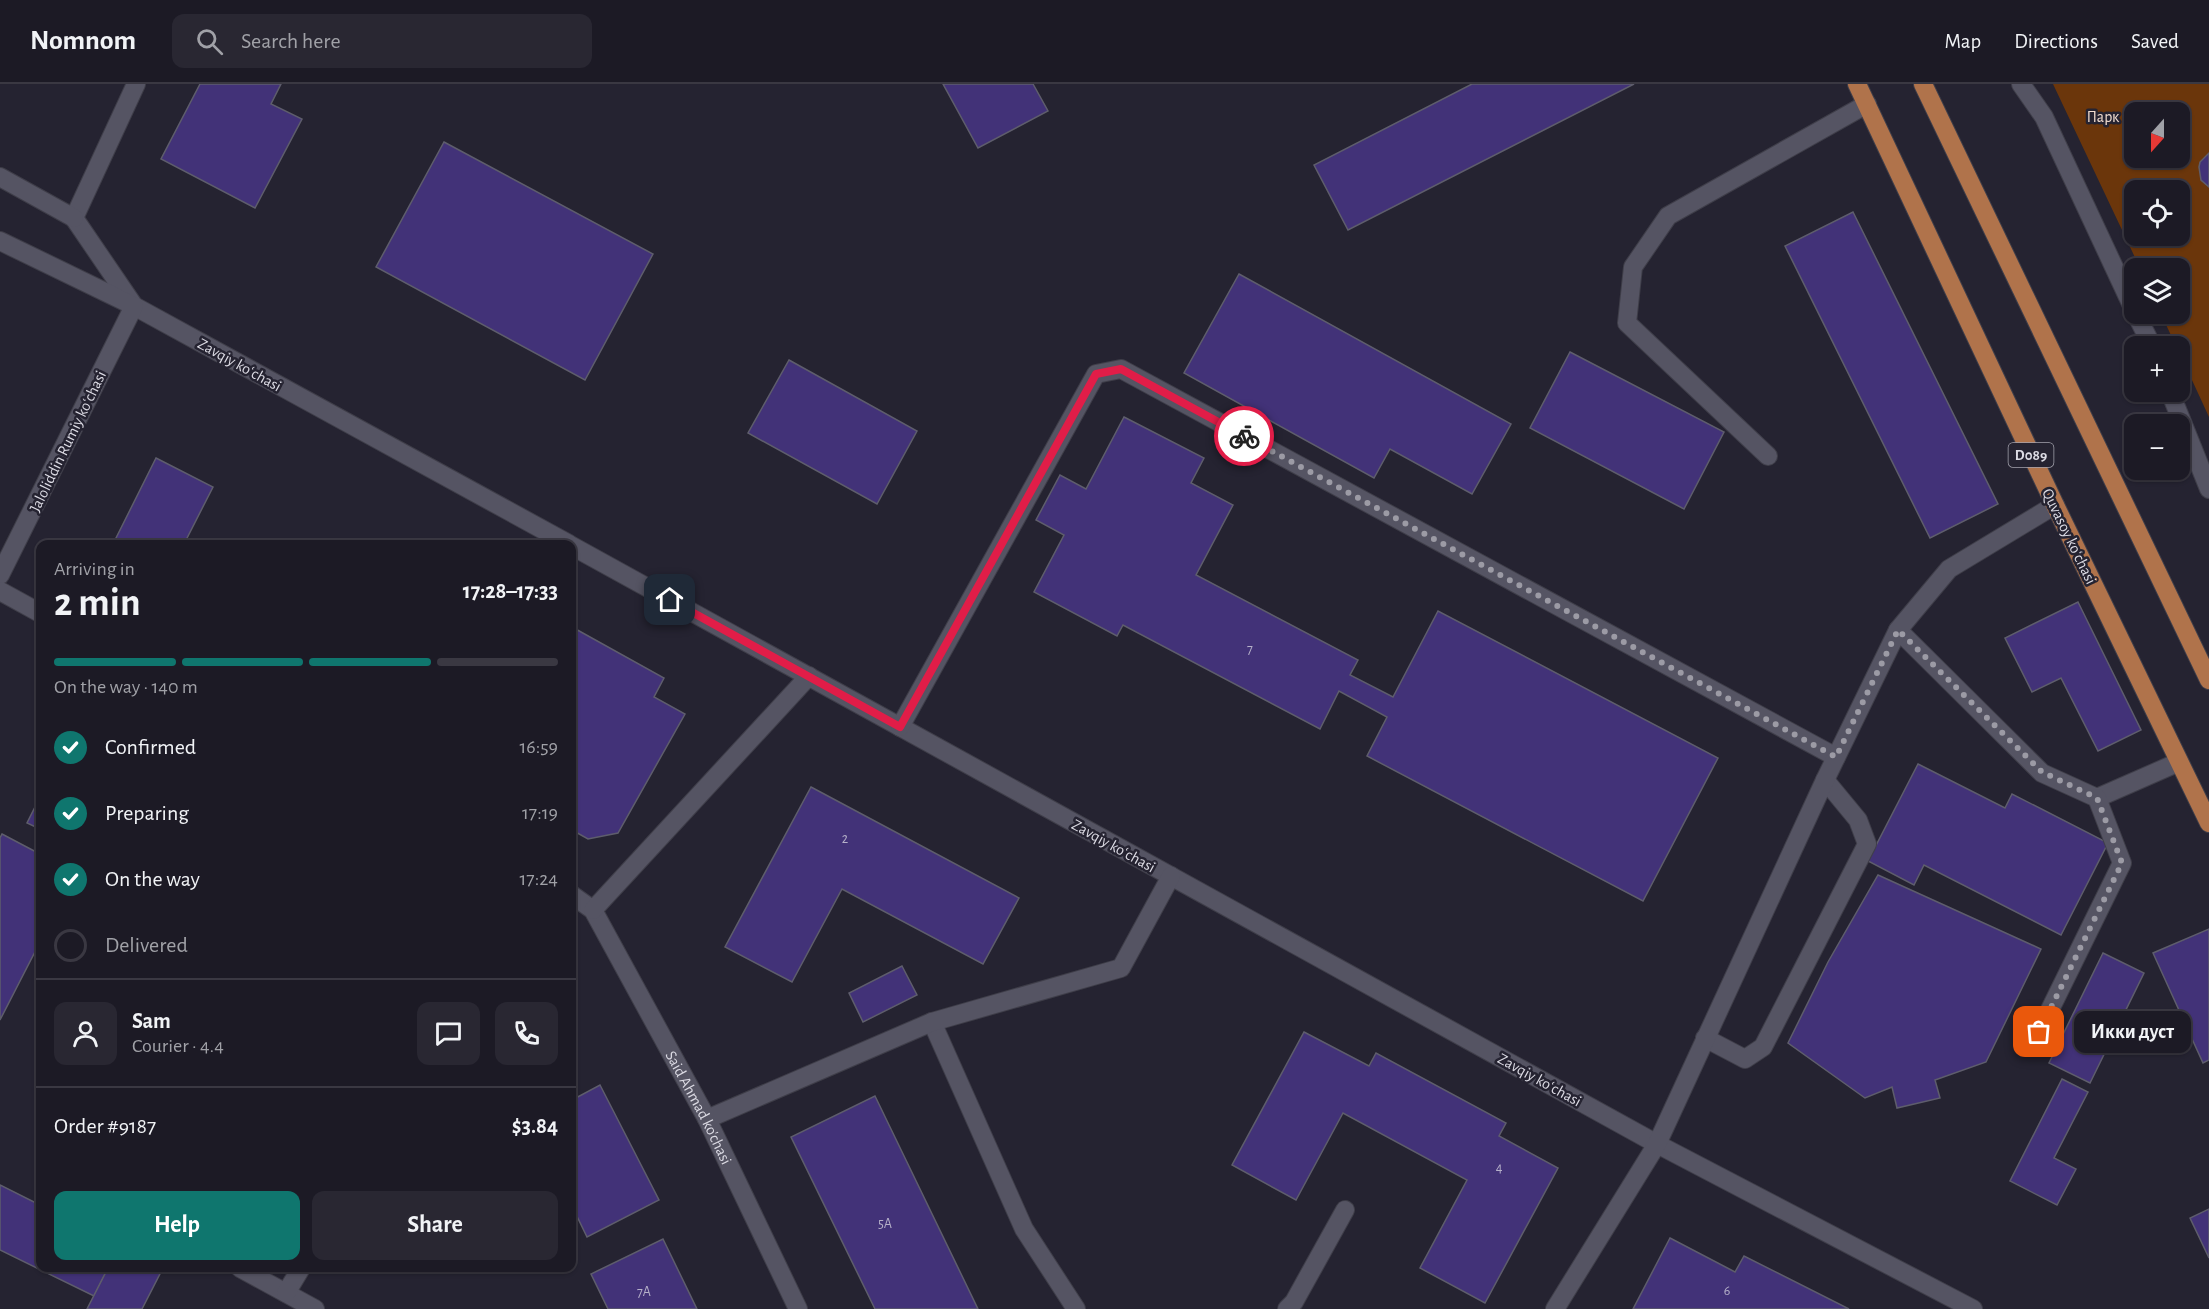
<!DOCTYPE html>
<html lang="en">
<head>
<meta charset="utf-8">
<style>
  :root { --surface:#1c1a25; --page:#292732; --text:#f1f3f6; --muted:#a0a1a7; --line:#3a3842; --accent:#0f766e }
  body { margin:0; font-family:"Alegreya Sans",sans-serif; background:var(--page); color:var(--text); height:100vh; display:flex; flex-direction:column; font-size:22px; white-space:nowrap }
  * { box-sizing:border-box; margin:0 }
  p { font-size:20px; color:var(--muted) }
  .icon { flex:none; width:33px; height:33px; fill:none; stroke:currentColor; stroke-width:2; stroke-linecap:round; stroke-linejoin:round }
  .map { position:relative; flex:1; overflow:hidden }
  .details { position:absolute; left:36px; top:456px; width:540px; height:732px; display:flex; flex-direction:column; background:var(--surface); border-radius:12px; box-shadow:0 2px 4px #0004,0 0 0 2px var(--line) }
  .details>* { flex:none }
  .needle { width:39px; rotate:201deg }
  .tools { position:absolute; left:2124px; top:18px; display:grid; gap:12px }
  .tools a { display:grid; place-items:center; width:66px; height:66px; border-radius:12px; background:var(--surface); box-shadow:0 2px 4px #0004,0 0 0 2px var(--line); font-size:30px }
  .pin { position:absolute; display:grid; place-items:center; width:51px; height:51px; color:#fff; margin:-26px; border-radius:12px; box-shadow:0 3px 9px #0006 }
  .courier { position:absolute; display:grid; place-items:center; width:60px; height:60px; margin:-30px; border:4px solid #e11d48; border-radius:50%; background:#fff; color:#222; box-shadow:0 2px 8px #0007 }
  .bubble { position:absolute; height:42px; border-radius:12px; background:var(--surface); box-shadow:0 2px 4px #0004,0 0 0 2px var(--line); font-size:20px; font-weight:700; line-height:42px; text-align:center }
  .head em { font-style:normal; font-weight:700 }
  .head div { display:flex; flex-direction:column-reverse }
  .head { display:flex; align-items:center; justify-content:space-between; height:102px; padding:0 18px }
  h1 { font-size:39px; font-weight:700; line-height:45px }
  .bar { display:grid; grid-template-columns:repeat(4,1fr); gap:9px 6px; align-content:center; height:72px; padding:0 18px }
  .bar i { height:8px; border-radius:4px; background:var(--line) }
  .bar .on { background:var(--accent) }
  .bar p { grid-column:span 4 }
  .line { display:flex; align-items:center; gap:15px; padding:0 18px; border-top:2px solid var(--line) }
  .line div { flex:1 }
  .round { display:grid; place-items:center; flex:none; width:63px; height:63px; border-radius:12px; background:var(--page) }
  ol { padding:0 18px; list-style:none }
  li { display:flex; align-items:center; gap:18px; height:66px }
  li p { margin-inline-start:auto }
  li .icon { padding:6px; border-radius:50%; background:var(--accent); color:#fff; stroke-width:4 }
  li:last-child { color:var(--muted) }
  li i { width:33px; height:33px; border:3px solid var(--line); border-radius:50% }
  .cta { display:flex; gap:12px; margin-top:auto; padding:12px 18px }
  .cta a { flex:1; height:69px; border-radius:12px; background:var(--accent); color:#fff; font-size:24px; font-weight:700; line-height:69px; text-align:center }
  .cta a+a { background:var(--page); color:var(--text) }
  header { display:flex; align-items:center; gap:36px; box-sizing:border-box; height:84px; padding:0 30px; background:var(--surface); border-bottom:2px solid var(--line) }
  header strong { font-size:28px }
  nav { display:flex; gap:33px; margin-inline-start:auto; font-size:21px }
  .search { width:420px; height:54px; background:var(--page); display:flex; align-items:center; gap:15px; box-sizing:border-box; padding:0 21px; border-radius:12px; color:var(--muted); font-size:22px }
  .map>svg:first-child { display:block }
  .green { fill:#6b360b; fill-rule:evenodd }
  .building { fill:#423278; stroke:#5e5d6c; stroke-width:1.5 }
  .lines { fill:none; stroke-linecap:round; stroke-linejoin:round }
  .minor-casing { stroke:#3f3e49; stroke-width:20 }
  .major-casing { stroke:#3f3e49; stroke-width:20 }
  .minor { stroke:#555463; stroke-width:18 }
  .major { stroke:#b0734b; stroke-width:18 }
  .done { stroke:#9c9ba5; stroke-width:6; stroke-dasharray:0 10.8 }
  .route { stroke:#e11d48; stroke-width:8 }
  .labels { text-anchor:middle; stroke-width:5; stroke-linejoin:round; paint-order:stroke }
  .number-label { font-size:14px; fill:#b6b1c9 }
  .shield { fill:#252331; stroke:#a5a4ae; stroke-width:1.5 }
  .shield-label { font-size:15px; font-weight:bold; fill:#dcdbe4 }
  .park-label { font-size:16px; fill:#f2ddd0; stroke:#252331 }
  .street-label { font-size:16px; fill:#dcdbe4; stroke:#252331 }
</style>
</head>
<body>
<header>
<strong>Nomnom</strong>
<div class="search"><svg class="icon" aria-label="search" viewBox="0 0 24 24"><circle cx="10" cy="10" r="6"/><path d="M15 15l6 6"/></svg>Search here</div>
<nav><a>Map</a><a>Directions</a><a>Saved</a></nav>
</header>
<div class="map">
<svg width="2209" height="1225" viewBox="0 0 2209 1225">
  <rect width="100%" height="100%" fill="#252331"/>
  <!-- green -->
  <path class="green" d="M2053,0H2209V333L2180,270V262H2176L2161,230H2180V184H2140ZM2134,28H2180V74H2134ZM2134,106H2180V152H2134Z"/>
  <!-- building -->
  <g class="building">
    <polygon points="200,0 281,0 271,20 302,35 255,124 161,75"/>
    <polygon points="943,0 1033,0 1048,27 978,64"/>
    <polygon points="1472,0 1634,0 1348,146 1314,81"/>
    <polygon points="444,58 653,170 585,296 376,183"/>
    <polygon points="2209,69 2209,103 2201,96 2199,83 2200,78"/>
    <polygon points="1853,128 1998,420 1930,454 1785,162"/>
    <polygon points="1239,190 1511,340 1472,410 1390,365 1374,394 1184,289"/>
    <polygon points="1570,268 1724,348 1684,425 1530,344"/>
    <polygon points="789,276 917,347 877,420 748,349"/>
    <polygon points="1124,333 1204,374 1191,399 1233,421 1196,491 1358,576 1350,591 1393,613 1438,527 1718,674 1643,817 1367,672 1387,633 1339,607 1320,645 1123,541 1117,552 1034,508 1064,451 1036,436 1060,391 1086,405"/>
    <polygon points="156,374 213,403 184,460 113,460"/>
    <polygon points="2078,518 2141,646 2098,667 2061,594 2032,608 2005,554"/>
    <polygon points="572,543 664,594 654,613 685,630 618,749 588,755 572,746"/>
    <polygon points="1918,680 2005,724 2012,710 2108,759 2061,851 1924,781 1914,801 1868,777"/>
    <polygon points="811,703 1019,814 983,880 842,805 792,898 725,863"/>
    <polygon points="40,713 40,745 27,739"/>
    <polygon points="2,750 40,770 40,858 0,936 0,754"/>
    <polygon points="1878,791 2041,865 1986,978 1935,996 1940,1014 1897,1024 1892,1003 1865,1014 1788,959 1828,878"/>
    <polygon points="2209,845 2209,976 2203,979 2153,869"/>
    <polygon points="2103,869 2144,889 2090,999 2049,979"/>
    <polygon points="902,882 917,911 863,938 849,909"/>
    <polygon points="1304,948 1369,982 1376,969 1506,1039 1499,1052 1558,1084 1485,1219 1420,1184 1467,1096 1343,1029 1296,1116 1232,1081"/>
    <polygon points="2062,995 2088,1008 2054,1074 2076,1085 2057,1121 2010,1097"/>
    <polygon points="600,1001 659,1116 587,1153 572,1122 572,1016"/>
    <polygon points="875,1012 978,1225 875,1225 791,1053"/>
    <polygon points="0,1101 40,1121 40,1184 108,1184 94,1212 0,1166"/>
    <polygon points="2209,1125 2209,1174 2190,1134"/>
    <polygon points="1670,1154 1735,1188 1744,1172 1849,1225 1633,1225"/>
    <polygon points="663,1155 697,1225 608,1225 591,1190"/>
    <polygon points="108,1184 163,1184 142,1225 87,1225"/>
  </g>
  <g class="lines">
    <!-- minor casing -->
    <g class="minor-casing">
      <g id="minor">
        <polyline points="136,0 74,134 134,222 569,460"/>
        <polyline points="2021,0 2044,33 2134,226"/>
        <polyline points="0,93 74,134"/>
        <polyline points="0,157 134,222 0,491"/>
        <polyline points="2136,230 2152,262"/>
        <polyline points="2170,308 2209,405"/>
        <polyline points="1768,372 1627,239 1633,183 1668,132 1867,20"/>
        <polyline points="572,462 1657,1060 1973,1225"/>
        <polyline points="0,507 40,529"/>
        <polyline points="1898,546 2042,689 2097,714 2179,678"/>
        <polyline points="900,643 1096,290 1121,285 1836,673"/>
        <path id="s1" d="M572,811L593,826L707,1035L798,1225"/>
        <polyline points="593,826 809,592"/>
        <polyline points="932,938 1024,1145 1076,1225"/>
        <polyline points="2039,948 2122,779 2097,714"/>
        <polyline points="1705,954 1745,975 1763,963 1867,760 1858,736 1825,696"/>
        <polyline points="707,1035 932,938 1121,884 1171,792"/>
        <polyline points="240,1184 315,1225"/>
        <polyline points="286,1209 301,1184"/>
        <polyline points="1287,1225 1294,1218 1345,1126"/>
        <polyline points="1555,1225 1657,1060 1825,696 1898,546 1949,485 2055,421"/>
      </g>
    </g>
    <!-- major casing -->
    <g class="major-casing">
      <g id="major">
        <polyline points="1857,0 2055,421 2209,739"/>
        <polyline points="1923,0 2209,596"/>
      </g>
    </g>
    <!-- minor -->
    <use href="#minor" class="minor"/>
    <!-- major -->
    <use href="#major" class="major"/>
  </g>
  <g class="lines">
    <!-- done -->
    <polyline class="done" points="1244,352 1836,673 1898,546 2042,688 2097,714 2122,779 2039,948"/>
    <!-- route -->
    <polyline class="route" points="670,516 900,643 1096,290 1121,285 1244,352"/>
  </g>
  <g class="labels">
    <!-- number labels -->
    <g class="number-label">
      <text x="1250" y="569">7</text>
      <text x="845" y="759">2</text>
      <text x="1499" y="1088">4</text>
      <text x="885" y="1144">5А</text>
      <text x="1727" y="1211">6</text>
      <text x="644" y="1212">7A</text>
    </g>
    <!-- shield labels -->
    <rect class="shield" x="2008.5" y="359" width="45" height="24" rx="4.5"/>
    <g class="shield-label">
      <text x="2031" y="376">D089</text>
    </g>
    <!-- park labels -->
    <g class="park-label">
      <text x="2103" y="38">Парк</text>
    </g>
    <!-- street labels -->
    <g class="street-label">
      <text transform="translate(240 280) rotate(29)" y="6">Zavqiy koʻchasi</text>
      <text transform="translate(67 357) rotate(-64)" y="6">Jaloliddin Rumiy koʻchasi</text>
      <text transform="translate(2070 452) rotate(64)" y="6">Quvasoy koʻchasi</text>
      <text transform="translate(1114 761) rotate(29)" y="6">Zavqiy koʻchasi</text>
      <text transform="translate(1540 995) rotate(29)" y="6">Zavqiy koʻchasi</text>
      <text dy="6" stroke="none"><textPath href="#s1" startOffset="250">Said Ahmad ko'chasi</textPath></text>
    </g>
  </g>
</svg>
<div class="tools">
<a><svg class="needle" viewBox="-14 -14 28 28"><path d="M0-13l5 13h-10z" fill="#e53935"/><path d="M0 13l5-13h-10z" fill="#a0a1a7"/></svg></a>
<a><svg class="icon" aria-label="locate" viewBox="0 0 24 24"><circle cx="12" cy="12" r="6"/><path d="M12 2v4M12 18v4M2 12h4M18 12h4"/></svg></a>
<a><svg class="icon" aria-label="layers" viewBox="0 0 24 24"><path d="M12 4l9 5-9 5-9-5zM3 14l9 5 9-5"/></svg></a>
<a>+</a>
<a>−</a>
</div>
<div class="pin" style="left:2039px;top:948px;background:#ea580c"><svg class="icon" aria-label="bag" viewBox="0 0 24 24"><path d="M5 8h14l-1 12H6zM9 8a3 3 0 0 1 6 0"/></svg></div>
<div class="pin" style="left:670px;top:516px;background:#1f2937"><svg class="icon" aria-label="home" viewBox="0 0 24 24"><path d="M3 11l9-7 9 7M6 9v11h12V9"/></svg></div>
<div class="courier" style="left:1244px;top:352px"><svg class="icon" aria-label="bike" viewBox="0 0 24 24"><circle cx="6" cy="16" r="4"/><circle cx="18" cy="16" r="4"/><path d="M6 16l4-8h5l3 8M10 8l3 8H6M13 5h3"/></svg></div>
<div class="bubble" style="left:2074px;top:927px;width:117px">Икки дуст</div>
<section class="details">
<div class="head"><div><h1>2 min</h1><p>Arriving in</p></div><em>17:28–17:33</em></div>
<div class="bar"><i class="on"></i><i class="on"></i><i class="on"></i><i></i><p>On the way · 140 m</p></div>
<ol>
<li><svg class="icon" aria-label="check" viewBox="0 0 24 24"><path d="M5 12l5 5 9-10"/></svg>Confirmed<p>16:59</p></li>
<li><svg class="icon" aria-label="check" viewBox="0 0 24 24"><path d="M5 12l5 5 9-10"/></svg>Preparing<p>17:19</p></li>
<li><svg class="icon" aria-label="check" viewBox="0 0 24 24"><path d="M5 12l5 5 9-10"/></svg>On the way<p>17:24</p></li>
<li><i></i>Delivered</li>
</ol>
<div class="line" style="height:108px"><a class="round"><svg class="icon" aria-label="person" viewBox="0 0 24 24"><circle cx="12" cy="8" r="4"/><path d="M4 21q1-7 8-7t8 7"/></svg></a><div><b>Sam</b><p>Courier · 4.4</p></div><a class="round"><svg class="icon" aria-label="chat" viewBox="0 0 24 24"><path d="M4 5h16v11H9l-5 4z"/></svg></a><a class="round"><svg class="icon" aria-label="phone" viewBox="0 0 24 24"><path d="M5 4h4l2 5-3 2q2 4 5 5l2-3 5 2v4C11 20 4 13 5 4z"/></svg></a></div>
<div class="line" style="height:78px"><div>Order #9187</div><b>$3.84</b></div>
<div class="cta"><a>Help</a><a>Share</a></div>
</section>
</div>
</body>
</html>
